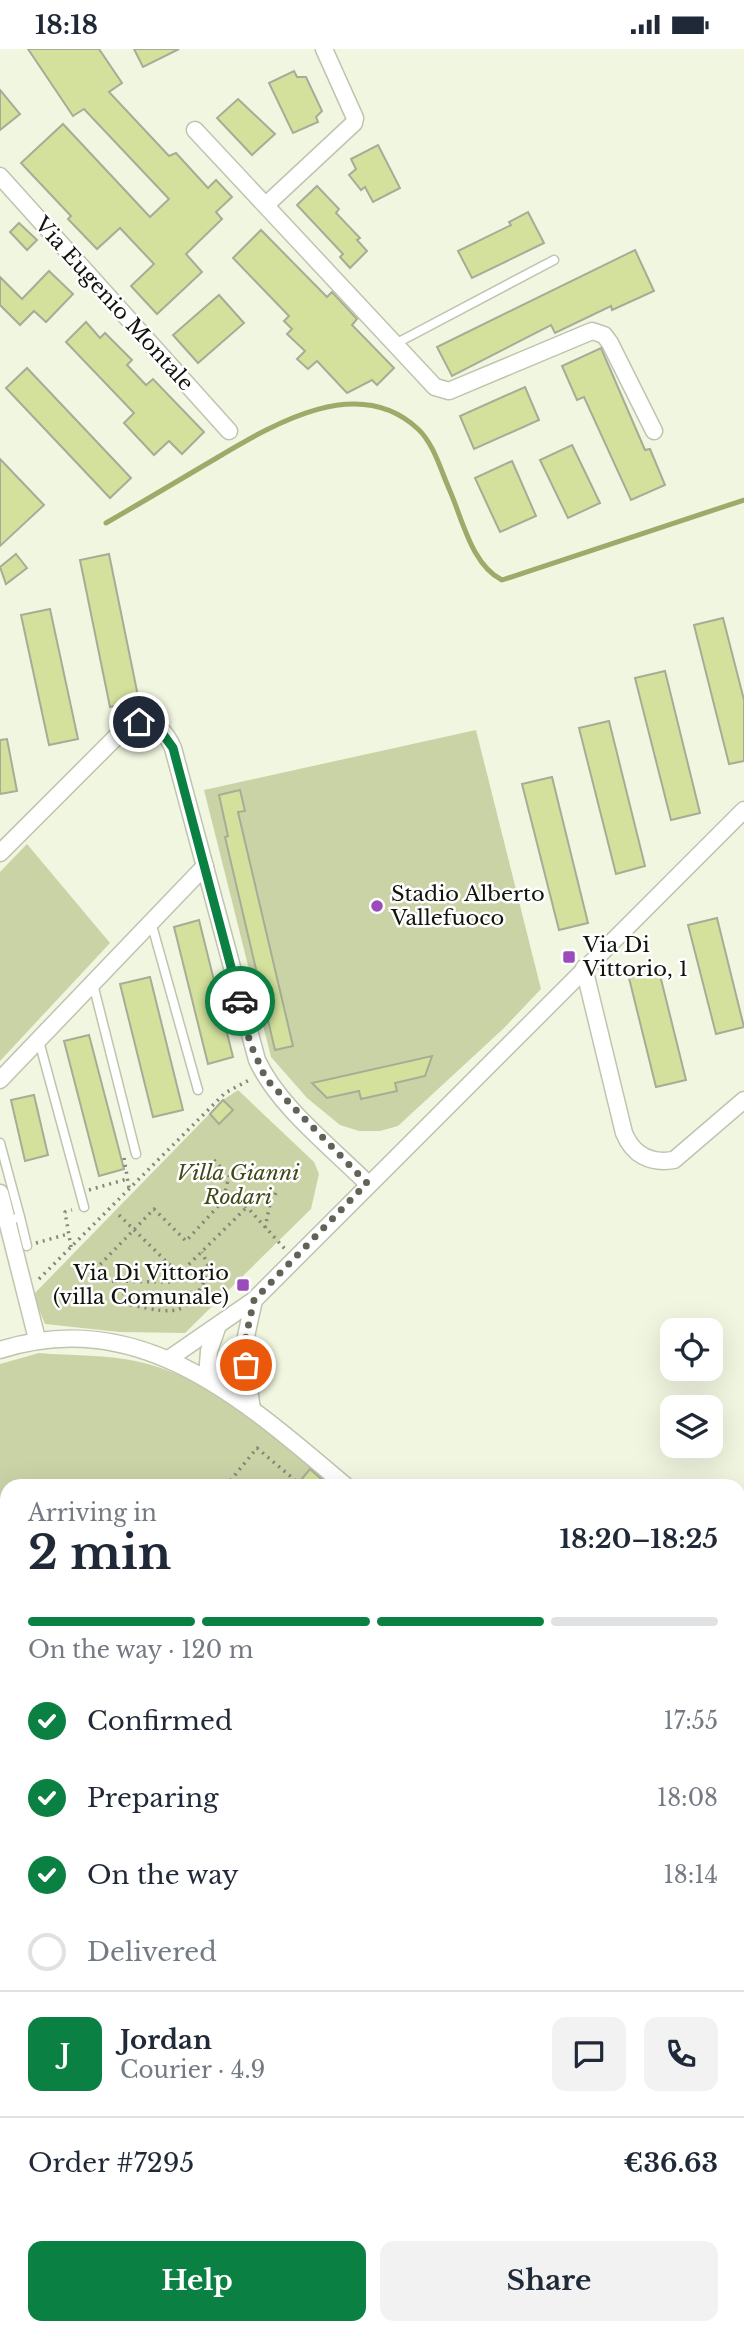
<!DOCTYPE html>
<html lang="en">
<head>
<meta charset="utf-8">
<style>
  :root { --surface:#fff; --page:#f2f2f3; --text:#1f2937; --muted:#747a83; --line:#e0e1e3; --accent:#0b8043 }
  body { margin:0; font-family:"Libre Baskerville",serif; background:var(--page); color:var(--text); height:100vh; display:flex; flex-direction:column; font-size:26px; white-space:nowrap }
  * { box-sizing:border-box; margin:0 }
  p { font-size:23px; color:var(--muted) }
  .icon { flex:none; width:38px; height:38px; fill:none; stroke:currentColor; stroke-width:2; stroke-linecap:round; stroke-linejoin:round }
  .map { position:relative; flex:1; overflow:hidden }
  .drawer { position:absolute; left:0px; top:1430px; width:746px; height:856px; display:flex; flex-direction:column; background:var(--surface); border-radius:21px 21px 0 0; box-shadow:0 7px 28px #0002 }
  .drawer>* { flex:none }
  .controls { position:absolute; left:660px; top:1269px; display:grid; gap:14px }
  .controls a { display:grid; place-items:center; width:63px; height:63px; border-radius:14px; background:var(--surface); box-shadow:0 7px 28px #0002; font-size:35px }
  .pin { position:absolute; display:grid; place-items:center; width:60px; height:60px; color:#fff; margin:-30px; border:4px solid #fff; border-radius:50%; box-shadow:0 2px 7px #0007 }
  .courier { position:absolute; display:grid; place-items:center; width:70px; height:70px; margin:-35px; border:5px solid #0b8043; border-radius:50%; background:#fff; color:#222; box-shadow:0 2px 9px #0007 }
  .head em { font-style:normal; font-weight:700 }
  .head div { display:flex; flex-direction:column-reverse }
  .head { display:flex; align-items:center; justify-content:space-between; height:119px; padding:0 28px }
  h1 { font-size:46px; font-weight:700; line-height:52px }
  .bar { display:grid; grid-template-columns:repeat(4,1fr); gap:10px 7px; align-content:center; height:84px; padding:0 28px }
  .bar i { height:9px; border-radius:5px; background:var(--line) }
  .bar .active { background:var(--accent) }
  .bar p { grid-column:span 4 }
  .line { display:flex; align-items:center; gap:18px; padding:0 28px; border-top:2px solid var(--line) }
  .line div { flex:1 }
  .round { display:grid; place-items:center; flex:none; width:74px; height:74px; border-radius:14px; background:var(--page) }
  ol { padding:0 28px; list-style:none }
  li { display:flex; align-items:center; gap:21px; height:77px }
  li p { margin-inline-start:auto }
  li .icon { padding:7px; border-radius:50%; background:var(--accent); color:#fff; stroke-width:4 }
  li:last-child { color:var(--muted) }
  li i { width:38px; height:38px; border:4px solid var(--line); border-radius:50% }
  .primary-button { display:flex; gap:14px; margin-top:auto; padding:14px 28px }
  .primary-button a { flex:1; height:80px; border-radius:14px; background:var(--accent); color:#fff; font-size:28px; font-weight:700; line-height:80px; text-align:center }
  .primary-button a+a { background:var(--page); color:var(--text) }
  .status { display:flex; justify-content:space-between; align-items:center; height:49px; padding:0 35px; background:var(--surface); direction:ltr }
  .status svg { height:19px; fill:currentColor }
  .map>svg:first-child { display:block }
  .green { fill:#cad3a6 }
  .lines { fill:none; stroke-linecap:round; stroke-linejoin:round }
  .stream { stroke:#9eaa69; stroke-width:5 }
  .building { fill:#d3e19d; stroke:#a7ac97; stroke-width:2 }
  .lane-casing { stroke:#bfc4af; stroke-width:11 }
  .street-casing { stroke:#bfc4af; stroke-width:19 }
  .path { stroke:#838778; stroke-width:3.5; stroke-dasharray:2 5; stroke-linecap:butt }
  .lane { stroke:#fff; stroke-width:8 }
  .street { stroke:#fff; stroke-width:16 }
  .done { stroke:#606356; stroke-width:7; stroke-dasharray:0 12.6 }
  .route { stroke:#0b8043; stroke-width:9 }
  .poi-dot { fill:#9a4bbc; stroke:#fff; stroke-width:2.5 }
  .labels { text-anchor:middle; stroke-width:5; stroke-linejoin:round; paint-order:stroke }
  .street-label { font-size:21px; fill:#12140c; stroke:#fff }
  .poi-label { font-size:21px; fill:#12140c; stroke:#fff; text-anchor:start }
  .park-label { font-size:21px; font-style:italic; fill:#424918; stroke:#fff }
</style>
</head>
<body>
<div class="status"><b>18:18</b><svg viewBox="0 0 49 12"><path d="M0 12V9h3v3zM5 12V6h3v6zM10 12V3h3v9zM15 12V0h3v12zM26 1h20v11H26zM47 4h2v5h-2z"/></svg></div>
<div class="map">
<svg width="744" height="2285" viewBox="0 0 744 2285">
  <rect width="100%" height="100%" fill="#f1f6e0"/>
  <!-- green -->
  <g class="green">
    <polygon points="476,681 541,940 503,980 398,1077 380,1082 359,1082 340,1076 307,1049 271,1008 204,741"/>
    <polygon points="27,795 110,894 0,1012 0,823"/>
    <polygon points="238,1041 314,1113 319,1125 311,1160 185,1284 120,1283 45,1275 33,1246 223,1051"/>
    <path d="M39,1304C71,1307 108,1305 140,1313C214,1330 276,1390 333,1437H7V1628L0,1606V1315Z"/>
    <polygon points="7,2029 7,2126 0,2128 0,2034"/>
  </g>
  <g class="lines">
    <!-- stream -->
    <g class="stream">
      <path d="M106,474C139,455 171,436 203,417C263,382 354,320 418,380C434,395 441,422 450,442C463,472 472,516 502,531L744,451"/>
      <polyline points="232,2278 235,2285"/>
    </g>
  </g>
  <!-- building -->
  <g class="building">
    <polygon points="28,0 99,0 122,34 109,43 169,107 176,104 208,139 216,131 232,148 216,163 222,170 186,205 202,223 157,265 131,237 154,215 120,179 97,200 68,170 71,167 21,114 63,75 150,168 169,150 84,60 73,67"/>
    <polygon points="134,0 179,0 143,18"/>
    <polygon points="294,22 297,28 306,28 322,62 316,68 318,73 293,84 269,34"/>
    <polygon points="0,41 20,65 0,81"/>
    <polygon points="238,50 275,85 252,106 217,69"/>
    <polygon points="378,96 400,139 373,153 365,138 361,141 349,126 356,120 351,110"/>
    <polygon points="317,137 339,160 336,164 360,189 357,191 367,202 350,219 340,208 343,205 297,156"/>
    <polygon points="528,163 544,194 472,229 458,202 511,176 509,173"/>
    <polygon points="19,174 37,191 27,201 10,183"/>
    <polygon points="261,181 327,248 332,243 357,270 352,276 394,319 377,336 372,331 347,344 317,312 308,320 297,310 305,302 287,285 292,280 284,272 289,267 233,209"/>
    <polygon points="635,201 654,242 612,261 611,257 555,284 551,276 452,327 437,298"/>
    <polygon points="49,222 73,245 46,273 34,262 20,276 0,256 0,228 22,250"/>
    <polygon points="219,246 244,274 198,314 173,286"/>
    <polygon points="86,273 100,289 105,284 132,311 127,316 146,336 153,330 204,383 182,405 169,392 154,406 124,374 134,364 66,293"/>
    <polygon points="601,299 645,401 650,400 665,436 631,451 584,348 577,351 562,317"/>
    <polygon points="27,319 131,429 110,449 6,339"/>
    <polygon points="525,338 539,371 474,400 460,367"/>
    <polygon points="572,396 600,454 568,469 540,411"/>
    <polygon points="0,410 44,456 0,497"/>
    <polygon points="512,412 536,467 500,483 475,429"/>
    <polygon points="16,505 27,519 6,535 0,518"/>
    <polygon points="109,505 139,652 110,658 80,511"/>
    <polygon points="50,560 78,690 49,696 21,566"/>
    <polygon points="723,569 744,651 744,712 729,715 694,576"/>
    <polygon points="665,622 700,764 671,771 635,629"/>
    <polygon points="609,672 645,817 616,825 579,679"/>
    <polygon points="7,690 17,742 0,745 0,691"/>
    <polygon points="552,728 588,874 559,881 522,735"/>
    <polygon points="240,741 245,762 238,763 293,997 275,1001 225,788 228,787 219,746"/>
    <polygon points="717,869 744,978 716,985 688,876"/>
    <polygon points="199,871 233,1008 208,1015 174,878"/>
    <polygon points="659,922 686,1031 656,1038 629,929"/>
    <polygon points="150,928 183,1061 153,1068 120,935"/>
    <polygon points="89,986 124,1120 99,1127 64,992"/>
    <polygon points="432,1007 425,1027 395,1034 397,1042 361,1050 359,1042 327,1049 312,1034"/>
    <polygon points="34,1046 48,1106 25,1112 11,1051"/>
    <polygon points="223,1051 233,1061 219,1075 210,1065"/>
    <polygon points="310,1420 329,1437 296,1437"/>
  </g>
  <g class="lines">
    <!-- lane casing -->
    <g class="lane-casing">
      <g id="lane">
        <polyline points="395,295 554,211"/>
        <polyline points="151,873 198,1041"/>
        <polyline points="93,935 136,1105"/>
        <polyline points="39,992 84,1158"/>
        <polyline points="0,1094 20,1168 7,1172"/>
        <polyline points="20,1168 27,1197"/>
      </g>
    </g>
    <!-- street casing -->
    <g class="street-casing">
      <g id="street">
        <polyline points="195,81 435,338 449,342 592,282 604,286 610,294 654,382"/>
        <polyline points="0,127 229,382"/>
        <polyline points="266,156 354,74 355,69 324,0"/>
        <path d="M0,804L118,686C143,667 159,669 173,699L257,1011C278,1057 331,1098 367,1134"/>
        <path d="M584,919L624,1084C633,1106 650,1115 674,1111L744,1051"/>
        <polyline points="0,1031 205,817"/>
        <polyline points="0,1144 37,1290"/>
        <path d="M0,1301C141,1256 245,1352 346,1437"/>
        <polyline points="170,1309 254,1251 744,761"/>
        <polyline points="207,1328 209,1302 217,1279"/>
        <polyline points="207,1328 243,1301"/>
        <polyline points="252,1360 243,1301 254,1251"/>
        <polyline points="0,1670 7,1691"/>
        <polyline points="738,1726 744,1721"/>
        <polyline points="738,1783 744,1788"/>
        <polyline points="738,1945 744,1940"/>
        <polyline points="738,2072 744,2068"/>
        <polyline points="0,2208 7,2212"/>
        <polyline points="193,2278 206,2283"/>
        <polyline points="66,2285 75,2278"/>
        <polyline points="320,2285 328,2278"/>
        <polyline points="487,2285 495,2278"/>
      </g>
    </g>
    <!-- path -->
    <g class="path">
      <polyline points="124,1109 129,1139"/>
      <polyline points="214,1111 229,1127 223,1152 247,1158 285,1200"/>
      <polyline points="89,1141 127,1130"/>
      <polyline points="223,1152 186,1192 154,1160 89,1227 103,1232 171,1233 247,1158"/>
      <polyline points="119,1166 179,1225"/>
      <polyline points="265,1179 270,1155 277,1142"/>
      <polyline points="36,1194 68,1185"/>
      <polyline points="71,1198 65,1163 72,1161"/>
      <polyline points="39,1230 225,1044 251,1030"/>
      <path d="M116,1232L131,1256C179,1266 187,1268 210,1221L202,1203"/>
      <polyline points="226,1437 257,1399 302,1437"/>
      <polyline points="0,1630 7,1652"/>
    </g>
    <!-- lane -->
    <use href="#lane" class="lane"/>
    <!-- street -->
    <use href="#street" class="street"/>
  </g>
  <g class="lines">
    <!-- done -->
    <polyline class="done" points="240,952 250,994 266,1030 367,1134 254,1251 243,1301 246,1316"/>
    <!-- route -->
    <polyline class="route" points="139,673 157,677 173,699 240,952"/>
  </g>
  <!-- markers -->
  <g class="poi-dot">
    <circle cx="377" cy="857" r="7"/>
    <rect x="562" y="901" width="14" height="14" rx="3.5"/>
    <rect x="236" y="1229" width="14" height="14" rx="3.5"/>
  </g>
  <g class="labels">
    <!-- street labels -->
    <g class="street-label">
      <text transform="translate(114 255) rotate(48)" y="7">Via Eugenio Montale</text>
    </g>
    <!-- poi labels -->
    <g class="poi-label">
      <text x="391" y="852">Stadio Alberto<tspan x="391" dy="24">Vallefuoco</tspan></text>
      <text x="583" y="903">Via Di<tspan x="583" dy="24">Vittorio, 1</tspan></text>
      <text x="229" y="1231" text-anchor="end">Via Di Vittorio<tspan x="229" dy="24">(villa Comunale)</tspan></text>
    </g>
    <!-- park labels -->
    <g class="park-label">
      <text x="238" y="1131">Villa Gianni<tspan x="238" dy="24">Rodari</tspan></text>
    </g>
  </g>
</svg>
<div class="controls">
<a><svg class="icon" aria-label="locate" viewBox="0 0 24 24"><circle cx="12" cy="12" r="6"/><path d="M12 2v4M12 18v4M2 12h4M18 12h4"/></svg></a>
<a><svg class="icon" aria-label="layers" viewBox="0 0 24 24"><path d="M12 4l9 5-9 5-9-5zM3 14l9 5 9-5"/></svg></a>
</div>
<div class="pin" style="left:246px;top:1316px;background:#ea580c"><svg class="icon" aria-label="bag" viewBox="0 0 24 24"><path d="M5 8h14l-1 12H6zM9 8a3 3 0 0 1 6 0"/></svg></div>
<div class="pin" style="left:139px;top:673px;background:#1f2937"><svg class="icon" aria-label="home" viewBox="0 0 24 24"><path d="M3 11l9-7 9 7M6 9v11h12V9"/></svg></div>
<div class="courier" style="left:240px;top:952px"><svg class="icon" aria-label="car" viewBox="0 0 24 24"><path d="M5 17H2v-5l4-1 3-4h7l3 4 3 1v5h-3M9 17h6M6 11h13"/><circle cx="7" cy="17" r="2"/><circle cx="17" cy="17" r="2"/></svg></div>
<section class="drawer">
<div class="head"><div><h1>2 min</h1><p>Arriving in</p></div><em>18:20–18:25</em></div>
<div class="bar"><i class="active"></i><i class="active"></i><i class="active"></i><i></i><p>On the way · 120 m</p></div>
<ol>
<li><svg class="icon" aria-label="check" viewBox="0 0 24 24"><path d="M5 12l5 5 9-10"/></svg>Confirmed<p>17:55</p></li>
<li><svg class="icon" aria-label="check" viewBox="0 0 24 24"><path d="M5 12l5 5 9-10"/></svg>Preparing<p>18:08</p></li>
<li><svg class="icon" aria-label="check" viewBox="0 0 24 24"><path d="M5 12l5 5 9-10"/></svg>On the way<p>18:14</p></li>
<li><i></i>Delivered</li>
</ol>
<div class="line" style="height:126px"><b class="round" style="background:var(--accent);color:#fff">J</b><div><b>Jordan</b><p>Courier · 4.9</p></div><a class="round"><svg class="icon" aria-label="chat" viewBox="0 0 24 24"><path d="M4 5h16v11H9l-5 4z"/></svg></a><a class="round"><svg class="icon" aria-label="phone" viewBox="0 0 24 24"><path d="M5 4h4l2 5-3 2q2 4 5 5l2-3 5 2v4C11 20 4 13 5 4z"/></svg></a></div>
<div class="line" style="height:91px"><div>Order #7295</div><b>€36.63</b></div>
<div class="primary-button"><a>Help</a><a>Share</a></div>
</section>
</div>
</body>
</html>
